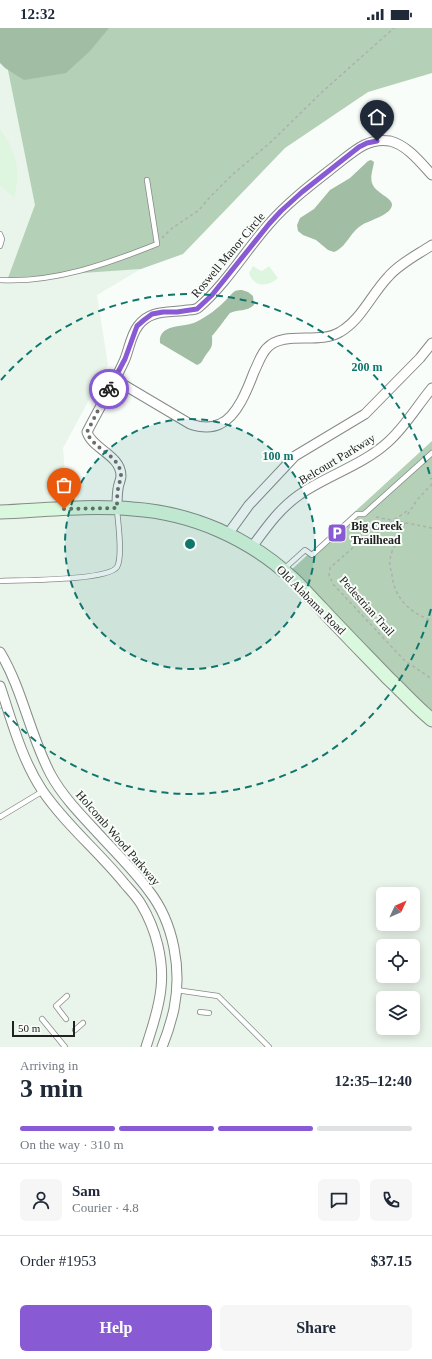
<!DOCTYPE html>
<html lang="en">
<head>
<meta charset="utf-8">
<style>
  :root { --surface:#fff; --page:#f6f6f7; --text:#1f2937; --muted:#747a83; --line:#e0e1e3; --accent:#885bd5 }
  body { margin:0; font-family:Georgia,serif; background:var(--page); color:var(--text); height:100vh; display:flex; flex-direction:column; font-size:15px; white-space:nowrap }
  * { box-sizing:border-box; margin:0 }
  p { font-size:13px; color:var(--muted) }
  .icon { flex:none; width:22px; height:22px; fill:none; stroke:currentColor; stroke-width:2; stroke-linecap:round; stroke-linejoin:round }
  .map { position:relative; height:1019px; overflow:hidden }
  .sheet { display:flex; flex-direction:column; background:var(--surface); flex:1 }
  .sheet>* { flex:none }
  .needle { width:26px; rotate:46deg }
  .controls { position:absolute; left:376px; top:859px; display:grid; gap:8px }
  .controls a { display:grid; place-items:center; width:44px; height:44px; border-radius:6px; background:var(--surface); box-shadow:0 2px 10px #0003; font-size:20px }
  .scale { position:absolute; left:12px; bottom:10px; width:63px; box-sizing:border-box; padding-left:4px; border:2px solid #202120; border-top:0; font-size:11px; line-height:14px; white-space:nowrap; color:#202120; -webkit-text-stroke:3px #f9fdf9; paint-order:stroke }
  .pin { position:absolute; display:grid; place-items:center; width:34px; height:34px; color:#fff; margin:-41px -17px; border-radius:50% 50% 50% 0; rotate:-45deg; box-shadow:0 0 4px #0007 }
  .pin .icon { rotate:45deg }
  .courier { position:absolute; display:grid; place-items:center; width:40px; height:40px; margin:-20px; border:3px solid #885bd5; border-radius:50%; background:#fff; color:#222; box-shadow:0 1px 5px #0007 }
  .head em { font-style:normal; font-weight:600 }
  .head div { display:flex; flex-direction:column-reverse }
  .head { display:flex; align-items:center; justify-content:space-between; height:68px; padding:0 20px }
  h1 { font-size:26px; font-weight:600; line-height:30px }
  .bar { display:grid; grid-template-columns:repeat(4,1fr); gap:6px 4px; align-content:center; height:48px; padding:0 20px }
  .bar i { height:5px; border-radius:3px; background:var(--line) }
  .bar .selected { background:var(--accent) }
  .bar p { grid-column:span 4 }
  .line { display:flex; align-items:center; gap:10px; padding:0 20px; border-top:1px solid var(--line) }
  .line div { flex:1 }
  .round { display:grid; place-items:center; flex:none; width:42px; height:42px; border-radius:6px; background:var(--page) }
  .button { display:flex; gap:8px; margin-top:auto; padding:8px 20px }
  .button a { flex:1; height:46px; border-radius:6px; background:var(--accent); color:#fff; font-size:16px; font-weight:600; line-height:46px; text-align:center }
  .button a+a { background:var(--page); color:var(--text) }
  .status { display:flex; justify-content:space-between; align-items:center; height:28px; padding:0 20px; background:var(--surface); direction:ltr }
  .status svg { height:11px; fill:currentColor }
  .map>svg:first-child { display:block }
  .built { fill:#e9f4ea; fill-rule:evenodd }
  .green { fill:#def5e0 }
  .forest { fill:#b4d0b6 }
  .water { fill:#a1bda4 }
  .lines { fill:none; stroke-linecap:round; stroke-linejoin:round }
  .lane-casing { stroke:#878b87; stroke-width:6 }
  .street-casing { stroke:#878b87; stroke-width:11 }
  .secondary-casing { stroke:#878b87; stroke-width:15 }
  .path { stroke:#adb0ad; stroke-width:1.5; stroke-dasharray:3 3; stroke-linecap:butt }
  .lane { stroke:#fff; stroke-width:4.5 }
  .street { stroke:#fff; stroke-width:9 }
  .secondary { stroke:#d9f8de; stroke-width:13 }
  .done { stroke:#6c6e6c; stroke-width:4; stroke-dasharray:0 7.2 }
  .route { stroke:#885bd5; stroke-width:5 }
  .ring { fill:none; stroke:#0f766e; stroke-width:2; stroke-dasharray:7 5 }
  .labels { text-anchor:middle; stroke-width:4; stroke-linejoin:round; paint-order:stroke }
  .street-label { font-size:12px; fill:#202120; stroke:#f9fdf9 }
  .poi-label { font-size:12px; font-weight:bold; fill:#202120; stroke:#f9fdf9; text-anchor:start }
  .centre { fill:#0f766e; stroke:#f9fdf9; stroke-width:2 }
  .ring-label { font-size:12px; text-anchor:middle; font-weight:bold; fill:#0f766e; stroke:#f9fdf9; stroke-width:4; stroke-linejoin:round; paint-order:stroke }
</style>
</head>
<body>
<div class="status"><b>12:32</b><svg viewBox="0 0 49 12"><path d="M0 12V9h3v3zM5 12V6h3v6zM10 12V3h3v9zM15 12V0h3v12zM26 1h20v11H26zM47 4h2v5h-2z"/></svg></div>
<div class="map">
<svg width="432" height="1019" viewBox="0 0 432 1019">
  <rect width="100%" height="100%" fill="#f9fdf9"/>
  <!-- built -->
  <path class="built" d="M0,0L128,242L141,241L97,267L108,337L63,420L68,484L194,490L251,510L293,546L373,629L432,683V1019H0ZM383,866H413V896H383ZM383,918H413V948H383ZM383,970H413V1000H383Z"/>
  <!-- green -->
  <g class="green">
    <path d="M0,101C16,122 21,144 14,169L0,158Z"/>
    <path d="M253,238L259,242L262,243L269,238L278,250C268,259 254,260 249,245Z"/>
  </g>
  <!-- forest -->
  <g class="forest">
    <polygon points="85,0 432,0 432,45 368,64 285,120 183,226 141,241 8,250 35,177 7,37"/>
    <polygon points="432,413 432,683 373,629 290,543"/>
  </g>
  <!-- water -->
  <g class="water">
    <polygon points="0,0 109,0 90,23 66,45 24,52 5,40 0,35"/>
    <path d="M371,132L374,134C373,142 370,147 372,155C375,165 393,170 392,177C391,187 370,192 362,197C349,205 347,219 334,224L328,222L316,212L303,207L298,203L297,197L300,190L314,181L330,162L350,150L368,133Z"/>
    <path d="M242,262L248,264L253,268L254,277C246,284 239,281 230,285C228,287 216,304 212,308C213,322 210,320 204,330C202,333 202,335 197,337L160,315C158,295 184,300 196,294C208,288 217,281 226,272C229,269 232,265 235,263C237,262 240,262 242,262Z"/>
  </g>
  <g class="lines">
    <!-- lane casing -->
    <g class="lane-casing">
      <g id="lane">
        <polyline points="0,206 2,211 0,218"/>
        <path d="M0,252C54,255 107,236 157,216L147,152"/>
        <polyline points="284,541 305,522 312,527 357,486 364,486 432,425"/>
        <path d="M0,553C19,552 108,553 117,539C123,529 118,494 117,482"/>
        <polyline points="0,789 43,763"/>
        <polyline points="176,962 218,968 269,1019"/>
        <polyline points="200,984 209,985"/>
        <polyline points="42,991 65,1019"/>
        <polyline points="66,991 56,978 67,968"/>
        <polyline points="75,1002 83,995"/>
      </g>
    </g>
    <!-- street casing -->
    <g class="street-casing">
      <g id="street">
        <path d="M114,351L190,396C199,399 210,401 220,396C237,389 248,360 254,344C258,336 261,326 267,320C284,302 319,317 340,304C361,292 371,267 388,249C399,236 417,227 432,217"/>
        <path d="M117,480C117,474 117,467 118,461C118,457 121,452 121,448C121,427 92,421 87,404C99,380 114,356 125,331C129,321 131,307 138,298C150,281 170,285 188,282C192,282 196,282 199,279C225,257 246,222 269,196C288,174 312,156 335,138C352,125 367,109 390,113C407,117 421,135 432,147"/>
        <polyline points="228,506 249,477 295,428 365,386 420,330 432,315"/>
        <path d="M252,519C266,500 279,481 299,467C326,448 363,437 388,414C405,399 417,378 432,360"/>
        <path d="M0,624C23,662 30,708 51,747C62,767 79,785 95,802C113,822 133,841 149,863C174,895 182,942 174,981C171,994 167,1007 162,1019"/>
        <path d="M0,658C12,693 21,730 42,762C65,796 98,823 124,855C130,862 137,869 141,876C156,901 164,932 161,960C159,981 152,1000 146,1019"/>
      </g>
    </g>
    <!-- secondary casing -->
    <g class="secondary-casing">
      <path id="secondary" d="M0,484C44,482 89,477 133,481C192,485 249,510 292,550C302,559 311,570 321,580C343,604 366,627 388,650C403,664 416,679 432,692"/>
    </g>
    <!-- path -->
    <g class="path">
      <polyline points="162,210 171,201 199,182 210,169 232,147 272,113 322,64 394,0"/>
      <path d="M432,456L417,472L408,486L407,483C403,486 398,489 394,492C384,500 380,507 367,507L330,540L329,547L333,556L404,632L432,651"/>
      <polyline points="376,489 432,500"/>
      <path d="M405,495C400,506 392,519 390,532C389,536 391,542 392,547C395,572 410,584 432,593"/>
    </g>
    <!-- lane -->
    <use href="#lane" class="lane"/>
    <!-- street -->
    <use href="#street" class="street"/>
    <!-- secondary -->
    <use href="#secondary" class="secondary"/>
  </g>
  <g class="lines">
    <!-- done -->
    <path class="done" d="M64,481L117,480C117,474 117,467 118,461C118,457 121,452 121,448C121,427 92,421 87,404L109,361"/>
    <!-- route -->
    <polyline class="route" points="109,361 125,331 137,298 144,292 152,286 163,284 177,284 197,281 212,267 269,196 281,183 302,164 359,119 367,115 377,113"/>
  </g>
  <!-- distance rings -->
  <circle cx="190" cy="516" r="125" fill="#0f766e" fill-opacity=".12"/>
  <g class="ring">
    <circle cx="190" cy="516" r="125"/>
    <path d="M431 581A250 250 0 0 1 1 680M1 352A250 250 0 0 1 431 451"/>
  </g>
  <!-- icons -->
  <defs>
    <g id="parking-square" transform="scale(1)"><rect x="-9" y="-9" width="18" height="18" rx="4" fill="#885bd5" stroke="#f9fdf9"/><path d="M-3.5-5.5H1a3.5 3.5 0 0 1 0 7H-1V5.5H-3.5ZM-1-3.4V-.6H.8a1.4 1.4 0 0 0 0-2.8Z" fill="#fff"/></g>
  </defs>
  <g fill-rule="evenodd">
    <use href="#parking-square" x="337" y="505"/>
  </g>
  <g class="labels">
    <!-- street labels -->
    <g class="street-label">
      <text transform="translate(228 227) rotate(-50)" y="4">Roswell Manor Circle</text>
      <text transform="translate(337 431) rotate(-31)" y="4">Belcourt Parkway</text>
      <text transform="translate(311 572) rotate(45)" y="4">Old Alabama Road</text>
      <text transform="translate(367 578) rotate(48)" y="4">Pedestrian Trail</text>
      <text transform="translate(118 810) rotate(49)" y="4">Holcomb Wood Parkway</text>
    </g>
    <!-- poi labels -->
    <g class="poi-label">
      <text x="351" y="502">Big Creek<tspan x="351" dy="14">Trailhead</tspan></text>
    </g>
  </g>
  <circle cx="190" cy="516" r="6" class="centre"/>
  <g class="ring-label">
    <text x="367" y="343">200 m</text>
    <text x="278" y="432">100 m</text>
  </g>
</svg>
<div class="controls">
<a><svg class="needle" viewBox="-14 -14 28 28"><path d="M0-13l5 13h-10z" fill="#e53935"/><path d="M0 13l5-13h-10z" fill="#747a83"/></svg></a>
<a><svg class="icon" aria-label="locate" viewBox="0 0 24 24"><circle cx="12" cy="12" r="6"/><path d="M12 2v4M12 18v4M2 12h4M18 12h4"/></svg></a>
<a><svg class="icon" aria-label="layers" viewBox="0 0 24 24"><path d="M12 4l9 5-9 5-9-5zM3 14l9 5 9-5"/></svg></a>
</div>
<div class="scale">50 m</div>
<div class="pin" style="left:64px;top:481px;background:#ea580c"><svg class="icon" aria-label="bag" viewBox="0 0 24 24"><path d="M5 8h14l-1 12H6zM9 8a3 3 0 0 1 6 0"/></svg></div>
<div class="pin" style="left:377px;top:113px;background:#1f2937"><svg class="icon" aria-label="home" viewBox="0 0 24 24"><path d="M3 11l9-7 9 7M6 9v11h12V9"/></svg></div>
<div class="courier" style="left:109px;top:361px"><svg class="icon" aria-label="bike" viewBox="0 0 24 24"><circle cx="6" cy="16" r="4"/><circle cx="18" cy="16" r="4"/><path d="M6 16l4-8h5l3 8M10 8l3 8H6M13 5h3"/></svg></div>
</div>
<section class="sheet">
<div class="head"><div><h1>3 min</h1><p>Arriving in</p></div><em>12:35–12:40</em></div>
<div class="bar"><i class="selected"></i><i class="selected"></i><i class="selected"></i><i></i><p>On the way · 310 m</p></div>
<div class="line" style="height:72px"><a class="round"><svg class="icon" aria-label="person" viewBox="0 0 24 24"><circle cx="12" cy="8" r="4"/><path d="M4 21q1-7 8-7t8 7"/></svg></a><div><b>Sam</b><p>Courier · 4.8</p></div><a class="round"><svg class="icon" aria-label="chat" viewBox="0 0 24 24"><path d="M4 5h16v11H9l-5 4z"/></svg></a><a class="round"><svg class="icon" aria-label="phone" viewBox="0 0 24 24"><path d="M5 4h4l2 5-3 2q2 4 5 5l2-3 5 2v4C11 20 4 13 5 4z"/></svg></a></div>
<div class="line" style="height:52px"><div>Order #1953</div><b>$37.15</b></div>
<div class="button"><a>Help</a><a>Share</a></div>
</section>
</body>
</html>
